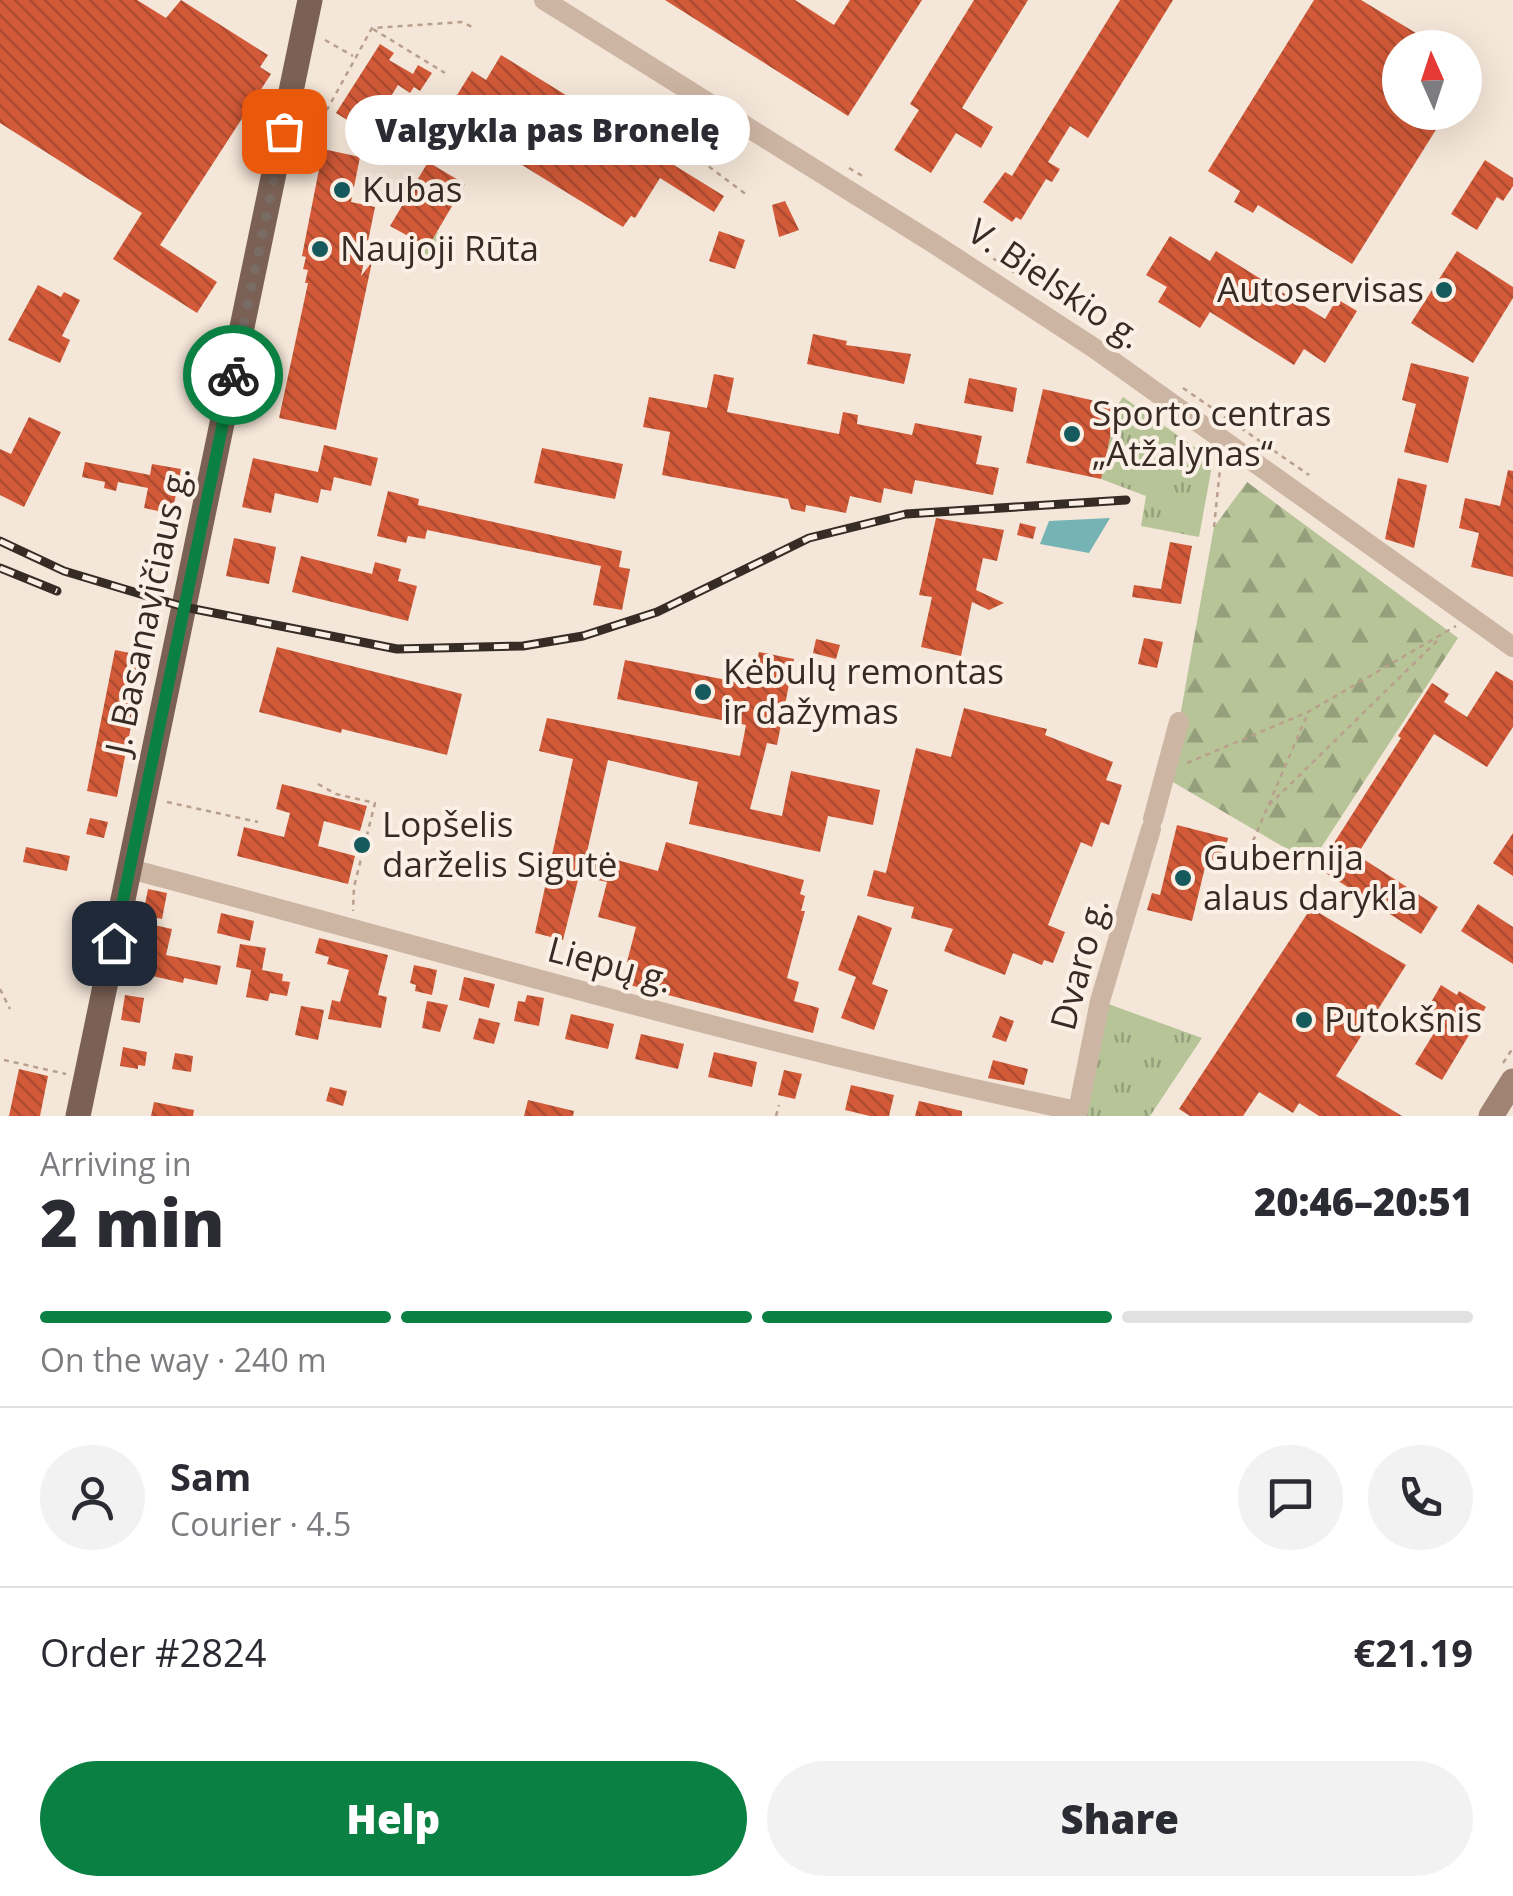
<!DOCTYPE html>
<html lang="en">
<head>
<meta charset="utf-8">
<style>
  :root { --surface:#fff; --page:#f2f2f3; --text:#2b2b33; --muted:#7c7c81; --line:#e1e1e2; --accent:#0b8043 }
  body { margin:0; font-family:"Open Sans",sans-serif; background:var(--page); color:var(--text); height:100vh; display:flex; flex-direction:column; font-size:38px; white-space:nowrap }
  * { box-sizing:border-box; margin:0 }
  p { font-size:32px; color:var(--muted) }
  .icon { flex:none; width:55px; height:55px; fill:none; stroke:currentColor; stroke-width:2; stroke-linecap:round; stroke-linejoin:round }
  .map { position:relative; height:1116px; overflow:hidden }
  .details { display:flex; flex-direction:column; background:var(--surface); flex:1 }
  .details>* { flex:none }
  .needle { width:65px; rotate:357deg }
  .buttons { position:absolute; left:1382px; top:30px; display:grid; gap:20px }
  .buttons a { display:grid; place-items:center; width:100px; height:100px; border-radius:50%; background:var(--surface); box-shadow:0 10px 40px #0002; font-size:50px }
  .pin { position:absolute; display:grid; place-items:center; width:85px; height:85px; color:#fff; margin:-42px; border-radius:20px; box-shadow:0 5px 15px #0006 }
  .courier { position:absolute; display:grid; place-items:center; width:100px; height:100px; margin:-50px; border:8px solid #0b8043; border-radius:50%; background:#fff; color:#222; box-shadow:0 2px 12px #0007 }
  .bubble { position:absolute; height:70px; border-radius:35px; background:var(--surface); box-shadow:0 10px 40px #0002; font-size:32px; font-weight:800; line-height:70px; text-align:center }
  .headline em { font-style:normal; font-weight:800 }
  .headline div { display:flex; flex-direction:column-reverse }
  .headline { display:flex; align-items:center; justify-content:space-between; height:170px; padding:0 40px }
  h1 { font-size:65px; font-weight:800; line-height:75px }
  .bar { display:grid; grid-template-columns:repeat(4,1fr); gap:15px 10px; align-content:center; height:120px; padding:0 40px }
  .bar i { height:12px; border-radius:8px; background:var(--line) }
  .bar .selected { background:var(--accent) }
  .bar p { grid-column:span 4 }
  .line { display:flex; align-items:center; gap:25px; padding:0 40px; border-top:2px solid var(--line) }
  .line div { flex:1 }
  .round { display:grid; place-items:center; flex:none; width:105px; height:105px; border-radius:52px; background:var(--page) }
  .action { display:flex; gap:20px; margin-top:auto; padding:20px 40px }
  .action a { flex:1; height:115px; border-radius:60px; background:var(--accent); color:#fff; font-size:40px; font-weight:800; line-height:115px; text-align:center }
  .action a+a { background:var(--page); color:var(--text) }
  .map>svg:first-child { display:block }
  .grass { fill:url(#grass-tufts) }
  .forest { fill:url(#forest-firs) }
  .water { fill:#75b3b4 }
  .building { fill:url(#building-back-hatch) }
  .lines { fill:none; stroke-linecap:round; stroke-linejoin:round }
  .path { stroke:#b99f8d; stroke-width:2.5; stroke-dasharray:5 5; stroke-linecap:butt }
  .minor { stroke:#cdb5a3; stroke-width:20 }
  .secondary { stroke:#a18374; stroke-width:25 }
  .primary { stroke:#7b6155; stroke-width:25 }
  .rail-casing { stroke:#372b26; stroke-width:9 }
  .rail { stroke:#fbf0e5; stroke-width:5; stroke-dasharray:15; stroke-linecap:butt }
  .done { stroke:#796c64; stroke-width:10; stroke-dasharray:0 18 }
  .route { stroke:#0b8043; stroke-width:12 }
  .poi-dot { fill:#175a5d; stroke:#fbf0e5; stroke-width:4 }
  .labels { text-anchor:middle; stroke-width:8; stroke-linejoin:round; paint-order:stroke }
  .poi-label { font-size:35px; fill:#372b26; stroke:#fbf0e5; text-anchor:start }
  .street-label { font-size:35px; fill:#372b26; stroke:#fbf0e5 }
</style>
</head>
<body>
<div class="map">
<svg width="1513" height="1116" viewBox="0 0 1513 1116">
  <defs>
    <pattern id="grass-tufts" width="24" height="20" patternUnits="userSpaceOnUse" patternTransform="scale(2.5)"><rect width="24" height="20" fill="#b6c497"/><path d="M3 7l-1-3M5 7V3M7 7l1-3M15 17l-1-3M17 17v-4M19 17l1-3" fill="none" stroke="#959f7b"/></pattern>
    <pattern id="forest-firs" width="22" height="20" patternUnits="userSpaceOnUse" patternTransform="scale(2.5)"><rect width="22" height="20" fill="#b6c497"/><path d="M5 1l3.5 6h-7zM16 11l3.5 6h-7z" fill="#959f7b"/></pattern>
    <pattern id="building-back-hatch" width="6" height="6" patternUnits="userSpaceOnUse" patternTransform="scale(2.5)"><rect width="6" height="6" fill="#d25a38"/><path d="M-1 5l2 2M0 0l6 6M5-1l2 2" fill="none" stroke="#ab4b2f"/></pattern>
  </defs>
  <rect width="100%" height="100%" fill="#f4e6d8"/>
  <!-- grass -->
  <g class="grass">
    <polygon points="437,232 444,236 446,241 434,263 422,260 425,246 428,247"/>
    <polygon points="1123,397 1213,460 1199,537 1141,526 1146,496 1101,479 1117,406"/>
    <polygon points="1100,1001 1202,1038 1150,1116 1077,1116"/>
  </g>
  <!-- forest -->
  <polygon class="forest" points="1247,482 1458,638 1311,863 1166,778 1179,722 1214,527"/>
  <!-- water -->
  <polygon class="water" points="1110,518 1089,553 1040,544 1049,521"/>
  <!-- building -->
  <g class="building">
    <polygon points="0,0 137,0 166,18 181,0 268,55 260,67 271,74 160,245 217,282 197,313 113,259 142,213 0,123"/>
    <polygon points="665,0 795,0 834,25 850,0 922,0 848,116"/>
    <polygon points="974,0 1028,0 962,108 993,127 981,148 956,133 931,173 894,150 919,110 910,104"/>
    <polygon points="1120,0 1173,0 1088,138 1070,126 1048,162 1060,169 1052,182 1046,179 1021,220 1016,217 1012,222 983,202 1005,172 1012,176"/>
    <polygon points="1314,0 1361,0 1441,48 1400,48 1400,112 1447,112 1352,264 1258,205 1253,213 1234,202 1240,191 1208,171"/>
    <polygon points="380,44 394,53 389,60 413,74 418,65 432,73 420,91 414,87 410,93 398,85 368,133 336,113"/>
    <polygon points="501,55 671,160 669,162 724,196 714,212 660,178 635,218 631,216 623,227 458,126 463,117 449,108 472,71 486,80"/>
    <polygon points="323,149 360,157 351,202 375,207 361,276 372,262 336,430 279,418 308,283 305,283 308,270 303,269 306,257 302,256"/>
    <polygon points="1485,160 1513,178 1513,186 1503,201 1497,197 1477,230 1451,214"/>
    <polygon points="428,162 465,184 428,247 390,226"/>
    <polygon points="785,201 799,230 779,237 772,205"/>
    <polygon points="719,231 745,240 735,269 709,261"/>
    <polygon points="1170,236 1210,261 1216,251 1325,319 1337,299 1357,311 1325,363 1304,349 1294,365 1210,312 1200,328 1158,302 1167,287 1146,275"/>
    <polygon points="1457,251 1513,287 1513,298 1473,363 1411,323"/>
    <polygon points="38,285 61,297 64,292 80,300 62,336 70,340 60,363 8,340"/>
    <polygon points="813,334 847,341 846,345 911,354 904,384 807,364"/>
    <polygon points="1411,363 1469,377 1448,463 1404,452 1416,404 1402,400"/>
    <polygon points="714,374 734,378 727,412 839,434 843,412 858,415 857,424 912,435 915,423 982,436 976,464 999,468 993,495 915,480 912,494 884,488 881,503 850,496 846,513 806,505 805,512 791,509 788,499 662,475 670,432 643,427 649,397 707,408"/>
    <polygon points="969,378 1017,388 1013,412 964,403"/>
    <polygon points="1043,389 1117,406 1101,479 1026,463"/>
    <polygon points="29,417 61,432 24,507 0,495 0,449 11,454"/>
    <polygon points="324,445 378,458 371,486 334,477 331,491 321,489 318,503 275,493 271,513 242,507 253,458 318,472"/>
    <polygon points="542,448 623,464 615,499 534,483"/>
    <polygon points="85,462 150,475 152,464 181,469 172,514 144,508 148,488 118,482 116,491 104,488 105,482 82,477"/>
    <polygon points="1508,470 1513,471 1513,577 1471,567 1479,533 1459,528 1465,498 1500,506"/>
    <polygon points="1398,478 1427,485 1414,548 1385,539"/>
    <polygon points="388,491 419,499 418,505 622,551 619,567 630,569 622,610 593,605 601,566 427,530 425,539 408,536 406,543 377,536"/>
    <polygon points="936,518 1004,530 997,561 983,558 976,590 1004,603 989,610 972,602 961,656 921,647 932,597 919,595"/>
    <polygon points="1020,523 1036,527 1033,539 1017,535"/>
    <polygon points="234,538 276,547 269,584 226,576"/>
    <polygon points="1170,542 1192,546 1181,604 1132,597 1134,585 1161,589"/>
    <polygon points="301,556 372,574 375,562 401,569 398,581 417,586 408,621 292,592"/>
    <polygon points="1144,638 1163,642 1157,668 1138,664"/>
    <polygon points="816,639 840,645 836,659 813,653"/>
    <polygon points="277,647 462,694 447,755 342,729 341,733 259,712"/>
    <polygon points="115,650 145,656 117,797 87,791"/>
    <polygon points="759,652 794,659 777,745 767,743 750,809 782,816 791,771 880,790 873,825 828,816 820,852 689,824 698,782 608,760 587,852 658,871 666,842 804,880 800,894 805,896 801,911 805,911 787,978 799,982 794,1001 819,1008 813,1033 626,984 632,963 627,962 636,927 598,917 607,882 579,876 563,940 535,933 573,759 539,751 547,718 740,756 746,725 617,699 625,660 752,685"/>
    <polygon points="1496,671 1513,681 1513,727 1487,767 1434,734 1357,855 1438,907 1421,934 1318,868 1401,738 1398,736 1432,683 1449,694 1444,702 1467,717"/>
    <polygon points="964,708 1047,729 1045,735 1113,762 1106,780 1122,785 1109,825 1101,822 1092,847 1081,842 1048,925 1065,932 1053,963 1044,960 1042,965 1013,953 1005,975 944,951 953,929 911,918 914,907 867,896 874,870 886,873 916,748 951,757"/>
    <polygon points="282,784 367,806 360,831 324,821 318,846 355,856 348,884 237,856 244,827 284,837 290,813 276,809"/>
    <polygon points="90,818 108,822 104,838 86,834"/>
    <polygon points="1177,825 1228,838 1222,863 1207,859 1192,921 1147,910 1152,893 1160,895"/>
    <polygon points="1513,833 1513,876 1493,863"/>
    <polygon points="26,847 70,856 67,871 23,862"/>
    <polygon points="148,889 167,893 162,919 143,915"/>
    <polygon points="1478,904 1513,927 1513,964 1461,931"/>
    <polygon points="1311,908 1406,965 1336,1076 1402,1116 1319,1116 1299,1103 1293,1113 1259,1092 1243,1116 1190,1116 1179,1109"/>
    <polygon points="221,913 254,921 250,941 217,933"/>
    <polygon points="858,915 892,928 872,984 888,990 874,1030 841,1018 856,977 838,970"/>
    <polygon points="154,925 172,929 166,955 221,966 217,985 184,978 183,983 135,972 142,940 150,942"/>
    <polygon points="319,938 388,955 378,995 387,997 381,1028 328,1019 332,1000 340,1002 349,970 327,964 329,957 315,953"/>
    <polygon points="240,944 266,948 262,970 283,974 282,981 290,982 287,996 270,993 268,1001 246,997 251,970 236,967"/>
    <polygon points="414,965 437,970 432,995 415,991 416,985 410,983"/>
    <polygon points="464,977 495,984 489,1008 459,1000"/>
    <polygon points="1441,985 1457,995 1459,991 1486,1007 1442,1080 1415,1064 1442,1020 1426,1011"/>
    <polygon points="125,995 144,998 140,1023 121,1020"/>
    <polygon points="527,995 544,998 539,1026 514,1021 518,1001 525,1002"/>
    <polygon points="427,1001 448,1005 440,1032 422,1028"/>
    <polygon points="301,1006 324,1010 318,1040 295,1035"/>
    <polygon points="571,1014 614,1024 608,1049 565,1039"/>
    <polygon points="1000,1016 1014,1021 1006,1042 992,1037"/>
    <polygon points="479,1018 500,1023 494,1044 473,1039"/>
    <polygon points="641,1034 684,1044 678,1069 635,1059"/>
    <polygon points="123,1047 147,1052 145,1066 138,1065 138,1069 120,1066"/>
    <polygon points="714,1052 757,1062 752,1087 708,1077"/>
    <polygon points="175,1053 193,1056 191,1072 172,1069"/>
    <polygon points="993,1060 1028,1069 1024,1085 988,1078"/>
    <polygon points="19,1069 48,1076 40,1116 9,1116"/>
    <polygon points="784,1070 802,1074 795,1099 778,1095"/>
    <polygon points="851,1085 894,1095 889,1116 870,1116 845,1110"/>
    <polygon points="330,1087 347,1091 343,1106 326,1101"/>
    <polygon points="528,1100 574,1111 573,1116 524,1116"/>
    <polygon points="919,1101 962,1111 962,1116 915,1116"/>
    <polygon points="154,1102 194,1110 193,1116 151,1116"/>
  </g>
  <g class="lines">
    <!-- path -->
    <g class="path">
      <polyline points="373,29 445,73"/>
      <polyline points="325,40 353,56"/>
      <polyline points="689,116 676,142 747,195"/>
      <polyline points="312,137 372,28 462,22 472,27"/>
      <polyline points="849,168 864,177"/>
      <polyline points="985,253 1057,301"/>
      <polyline points="1183,388 1309,475"/>
      <polyline points="1214,527 1221,459"/>
      <polyline points="1187,763 1308,712 1456,626"/>
      <polyline points="318,784 336,794 375,803 354,887 353,911"/>
      <polyline points="167,802 258,822"/>
      <polyline points="1269,805 1440,638"/>
      <polyline points="1253,841 1308,713"/>
      <polyline points="0,989 10,1009"/>
      <polyline points="4,1060 66,1074"/>
      <polyline points="1503,1063 1513,1048"/>
      <polyline points="776,1116 779,1105"/>
    </g>
    <!-- minor -->
    <g class="minor">
      <polyline points="544,0 933,243 1094,348 1513,647"/>
      <polyline points="1153,819 1179,722"/>
      <path d="M130,869C445,952 758,1045 1077,1111"/>
      <polyline points="1077,1116 1100,1001 1151,829"/>
    </g>
    <!-- secondary -->
    <polyline class="secondary" points="1491,1116 1513,1081"/>
    <!-- primary -->
    <polyline class="primary" points="78,1116 310,0"/>
    <!-- rail casing -->
    <g class="rail-casing">
      <g id="rail">
        <polyline points="0,541 64,571 184,607 275,625 397,649 523,646 583,636 657,612 809,538 906,514 1126,500"/>
        <polyline points="0,568 57,591"/>
      </g>
    </g>
    <!-- rail -->
    <use href="#rail" class="rail"/>
  </g>
  <g class="lines">
    <!-- done -->
    <polyline class="done" points="233,375 284,131"/>
    <!-- route -->
    <polyline class="route" points="114,943 233,375"/>
  </g>
  <!-- markers -->
  <g class="poi-dot">
    <circle cx="342" cy="190" r="10"/>
    <circle cx="320" cy="249" r="10"/>
    <circle cx="1444" cy="290" r="10"/>
    <circle cx="1072" cy="434" r="10"/>
    <circle cx="703" cy="692" r="10"/>
    <circle cx="362" cy="845" r="10"/>
    <circle cx="1183" cy="878" r="10"/>
    <circle cx="1304" cy="1020" r="10"/>
  </g>
  <g class="labels">
    <!-- poi labels -->
    <g class="poi-label">
      <text x="362" y="202">Kubas</text>
      <text x="340" y="261">Naujoji Rūta</text>
      <text x="1424" y="302" text-anchor="end">Autoservisas</text>
      <text x="1092" y="426">Sporto centras<tspan x="1092" dy="40">„Atžalynas“</tspan></text>
      <text x="723" y="684">Kėbulų remontas<tspan x="723" dy="40">ir dažymas</tspan></text>
      <text x="382" y="837">Lopšelis<tspan x="382" dy="40">darželis Sigutė</tspan></text>
      <text x="1203" y="870">Gubernija<tspan x="1203" dy="40">alaus darykla</tspan></text>
      <text x="1324" y="1032">Putokšnis</text>
    </g>
    <!-- street labels -->
    <g class="street-label">
      <text transform="translate(1055 284) rotate(34)" y="12">V. Bielskio g.</text>
      <text transform="translate(148 610) rotate(-78)" y="12">J. Basanavičiaus g.</text>
      <text transform="translate(1080 964) rotate(-75)" y="12">Dvaro g.</text>
      <text transform="translate(610 965) rotate(15)" y="12">Liepų g.</text>
    </g>
  </g>
</svg>
<div class="buttons">
<a><svg class="needle" viewBox="-14 -14 28 28"><path d="M0-13l5 13h-10z" fill="#e53935"/><path d="M0 13l5-13h-10z" fill="#7c7c81"/></svg></a>
</div>
<div class="pin" style="left:284px;top:131px;background:#ea580c"><svg class="icon" aria-label="bag" viewBox="0 0 24 24"><path d="M5 8h14l-1 12H6zM9 8a3 3 0 0 1 6 0"/></svg></div>
<div class="pin" style="left:114px;top:943px;background:#1f2937"><svg class="icon" aria-label="home" viewBox="0 0 24 24"><path d="M3 11l9-7 9 7M6 9v11h12V9"/></svg></div>
<div class="courier" style="left:233px;top:375px"><svg class="icon" aria-label="bike" viewBox="0 0 24 24"><circle cx="6" cy="16" r="4"/><circle cx="18" cy="16" r="4"/><path d="M6 16l4-8h5l3 8M10 8l3 8H6M13 5h3"/></svg></div>
<div class="bubble" style="left:345px;top:95px;width:405px">Valgykla pas Bronelę</div>
</div>
<section class="details">
<div class="headline"><div><h1>2 min</h1><p>Arriving in</p></div><em>20:46–20:51</em></div>
<div class="bar"><i class="selected"></i><i class="selected"></i><i class="selected"></i><i></i><p>On the way · 240 m</p></div>
<div class="line" style="height:180px"><a class="round"><svg class="icon" aria-label="person" viewBox="0 0 24 24"><circle cx="12" cy="8" r="4"/><path d="M4 21q1-7 8-7t8 7"/></svg></a><div><b>Sam</b><p>Courier · 4.5</p></div><a class="round"><svg class="icon" aria-label="chat" viewBox="0 0 24 24"><path d="M4 5h16v11H9l-5 4z"/></svg></a><a class="round"><svg class="icon" aria-label="phone" viewBox="0 0 24 24"><path d="M5 4h4l2 5-3 2q2 4 5 5l2-3 5 2v4C11 20 4 13 5 4z"/></svg></a></div>
<div class="line" style="height:130px"><div>Order #2824</div><b>€21.19</b></div>
<div class="action"><a>Help</a><a>Share</a></div>
</section>
</body>
</html>
